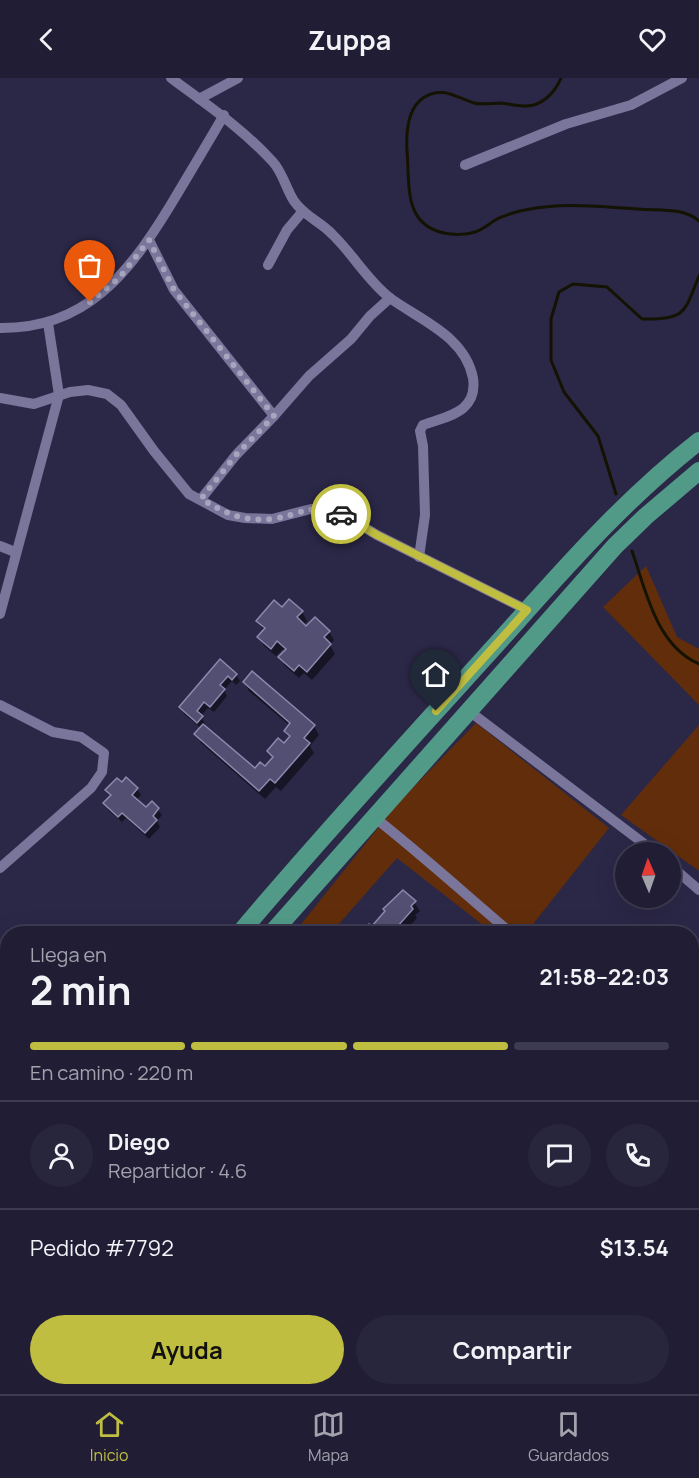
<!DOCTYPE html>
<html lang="es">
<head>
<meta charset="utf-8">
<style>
  :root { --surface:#201d35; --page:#28263d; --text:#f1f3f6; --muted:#a2a2ad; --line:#3d3b50; --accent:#c0be41 }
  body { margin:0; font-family:Manrope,sans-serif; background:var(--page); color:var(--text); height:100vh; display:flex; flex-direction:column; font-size:22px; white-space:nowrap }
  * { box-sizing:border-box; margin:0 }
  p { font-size:20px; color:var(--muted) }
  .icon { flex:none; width:33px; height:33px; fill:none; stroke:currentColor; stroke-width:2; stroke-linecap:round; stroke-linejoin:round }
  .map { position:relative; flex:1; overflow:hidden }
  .sheet { position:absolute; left:0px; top:848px; width:699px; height:470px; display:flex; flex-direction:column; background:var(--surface); border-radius:24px 24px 0 0; box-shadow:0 6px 24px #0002,0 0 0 2px var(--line) }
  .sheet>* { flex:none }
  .needle { width:39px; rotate:358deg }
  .fabs { position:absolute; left:615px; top:764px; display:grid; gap:12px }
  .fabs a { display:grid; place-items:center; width:66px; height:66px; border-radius:50%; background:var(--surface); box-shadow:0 6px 24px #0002,0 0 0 2px var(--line); font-size:30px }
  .pin { position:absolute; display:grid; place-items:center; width:51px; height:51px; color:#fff; margin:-62px -26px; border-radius:50% 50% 50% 0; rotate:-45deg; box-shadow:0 0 6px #0007 }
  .pin .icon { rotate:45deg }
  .courier { position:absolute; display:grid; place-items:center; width:60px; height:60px; margin:-30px; border:4px solid #c0be41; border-radius:50%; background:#fff; color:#222; box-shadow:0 2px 8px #0007 }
  .overview em { font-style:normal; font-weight:700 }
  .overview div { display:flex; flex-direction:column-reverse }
  .overview { display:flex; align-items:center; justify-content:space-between; height:102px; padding:0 30px }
  h1 { font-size:39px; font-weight:700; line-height:45px }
  .bar { display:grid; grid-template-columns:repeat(4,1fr); gap:9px 6px; align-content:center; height:72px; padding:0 30px }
  .bar i { height:8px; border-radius:4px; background:var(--line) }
  .bar .active { background:var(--accent) }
  .bar p { grid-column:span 4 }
  .line { display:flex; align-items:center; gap:15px; padding:0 30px; border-top:2px solid var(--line) }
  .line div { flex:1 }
  .round { display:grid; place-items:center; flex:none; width:63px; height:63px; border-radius:32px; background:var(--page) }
  .cta { display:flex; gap:12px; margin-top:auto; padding:12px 30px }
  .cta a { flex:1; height:69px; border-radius:36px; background:var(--accent); color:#111; font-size:24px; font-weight:700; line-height:69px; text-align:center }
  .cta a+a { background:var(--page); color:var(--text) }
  header { display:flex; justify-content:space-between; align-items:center; height:78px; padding:0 30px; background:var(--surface); font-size:27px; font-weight:700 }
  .tab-bar { display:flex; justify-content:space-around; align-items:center; height:84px; border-top:2px solid var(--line); background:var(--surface); font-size:16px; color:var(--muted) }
  .tab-bar a { display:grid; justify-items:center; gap:3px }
  .tab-bar .active { color:var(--accent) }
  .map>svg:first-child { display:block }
  .green { fill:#622d0a }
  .shadow { fill:#0007 }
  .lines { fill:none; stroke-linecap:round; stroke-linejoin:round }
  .stream { stroke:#141302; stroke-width:3 }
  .building { fill:#524f72; stroke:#8c89af; stroke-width:1.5 }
  .minor { stroke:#79759b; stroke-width:10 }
  .trunk { stroke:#529a88; stroke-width:18 }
  .done { stroke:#a7a5be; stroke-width:6; stroke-dasharray:0 10.8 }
  .route { stroke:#c0be41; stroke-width:8 }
</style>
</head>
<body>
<header><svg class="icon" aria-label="back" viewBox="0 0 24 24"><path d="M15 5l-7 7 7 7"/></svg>Zuppa<svg class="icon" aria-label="heart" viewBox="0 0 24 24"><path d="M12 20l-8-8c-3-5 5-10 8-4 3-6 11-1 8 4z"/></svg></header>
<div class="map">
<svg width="699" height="1316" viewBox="0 0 699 1316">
  <rect width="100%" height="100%" fill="#2b2747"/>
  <!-- green -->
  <g class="green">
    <polygon points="646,488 677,559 699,571 699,627 603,529"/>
    <polygon points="476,645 609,750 526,855 493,855 397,780 331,855 294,855 398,725"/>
    <polygon points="699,647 699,793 621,737"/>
    <polygon points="7,1103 7,1130 0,1134 0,1107"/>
  </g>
  <!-- shadow -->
  <g class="shadow">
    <polygon points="282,531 302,534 307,543 303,547 307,550 329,554 334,562 330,567 335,576 312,602 304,595 299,600 285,588 280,580 286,574 283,571 276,578 264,568 259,559 264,553 258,543"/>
    <polygon points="220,583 236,597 240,603 236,607 232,603 224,612 227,618 214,634 208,630 201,638 205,646 203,648 255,692 265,690 273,681 269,673 284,667 290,661 286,653 290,648 249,613 244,604 252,595 314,648 319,657 310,668 314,675 281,713 276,709 265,721 201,665 196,657 201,650 184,636 181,629"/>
    <polygon points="126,701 137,711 141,717 136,722 146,731 152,725 162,737 157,743 160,749 149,761 126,740 122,744 108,732 105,725 111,719 107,712 122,706"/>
    <polygon points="414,824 420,833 415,837 417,840 404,855 363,855"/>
    <polygon points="8,1165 8,1197 2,1200 0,1197 0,1166 1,1168"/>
    <polygon points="8,1247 8,1281 6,1278 0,1281 0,1250"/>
  </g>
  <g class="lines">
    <!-- stream -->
    <g class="stream">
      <path d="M561,0C555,15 541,29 524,28C516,28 509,26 501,25C493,25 482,27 474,25C457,20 442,7 423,20C407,31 406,55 407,73C410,107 403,146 444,155C453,157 466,157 475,154C484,151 491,144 499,140C507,137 517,133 525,132C565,124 599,129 638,131C659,133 683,129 699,143"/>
      <path d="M616,416L598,358L564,314L551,282V241L559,214L573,206L607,209L642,241C687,242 684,234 699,198"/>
      <path d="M632,473C646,513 656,567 699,586"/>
    </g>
  </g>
  <!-- building -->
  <g class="building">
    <polygon points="289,521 303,533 297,539 306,548 315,539 330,553 324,559 331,566 307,594 299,587 294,593 278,579 286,571 277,563 271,571 257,559 265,550 256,543 274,522 282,529"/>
    <polygon points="220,581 237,596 232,602 228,598 220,607 225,611 210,629 204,624 197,633 203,638 197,645 179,629"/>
    <polygon points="252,593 315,647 304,660 310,665 275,705 270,701 259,713 194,656 203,646 255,690 260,684 265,688 273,679 267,673 278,660 284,665 290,658 284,653 290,645 243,604"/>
    <polygon points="126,699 138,710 132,717 146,729 152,723 159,730 153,738 157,742 145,755 122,735 118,739 103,725 111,717 105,712 117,700 122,704"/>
    <polygon points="403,812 416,823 411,828 413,831 397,849 394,847 387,855 361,855 369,846 372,848 385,833 383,831"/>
    <polygon points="0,1163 2,1166 8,1163 8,1185 0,1190"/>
    <polygon points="8,1245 8,1270 1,1273 0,1249"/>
    <polygon points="308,1310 324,1314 325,1316 302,1316 303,1311 308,1312"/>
  </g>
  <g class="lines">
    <!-- minor -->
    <g class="minor">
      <path d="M171,0C207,27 242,50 273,84C283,95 286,111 294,123C304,138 321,144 332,156C353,176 367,202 390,220C420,242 465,258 473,300C478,334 448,338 423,347L420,353L423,368L425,437L419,479"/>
      <polyline points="199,21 238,0"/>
      <polyline points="465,87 566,46 631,27 682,0"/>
      <polyline points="149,162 174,212 274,338"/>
      <polyline points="268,187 287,152 303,133"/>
      <path d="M0,250C86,251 129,195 170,128C188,98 206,68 224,37"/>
      <polyline points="0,320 34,326 70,314 88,312 107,316 121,327 154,373 189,416 228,437 245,440 272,441 311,431 327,431 344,437 377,457 527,532"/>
      <polyline points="201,421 236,377 274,338 309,298 351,261 370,238 390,220"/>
      <polyline points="0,468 15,474"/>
      <polyline points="0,536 59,317 48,245"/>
      <polyline points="0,627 53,654 81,659 104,675 102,694 91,710 0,790"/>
      <polyline points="469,633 655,774"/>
      <path d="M374,739C421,776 465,816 511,855"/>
      <polyline points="670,787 699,812"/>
      <polyline points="0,886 8,898"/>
      <polyline points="471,1310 499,1316"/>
      <polyline points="60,1316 62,1310"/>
      <polyline points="222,1316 234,1310"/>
      <polyline points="378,1316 379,1310"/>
    </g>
    <!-- trunk -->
    <g class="trunk">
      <path d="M240,855C319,761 402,671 485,579C553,504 618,426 699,363"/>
      <polyline points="272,855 615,468 646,438 699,393"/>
      <polyline points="0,1063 8,1059"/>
      <polyline points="0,1092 8,1087"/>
    </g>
  </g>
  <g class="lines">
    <!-- done -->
    <path class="done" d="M90,224L120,199L149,162L174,212L274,338L236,377L201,421C225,435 243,444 272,441C301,437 311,424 341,436"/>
    <!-- route -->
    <polyline class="route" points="341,436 377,457 527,532 436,633"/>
  </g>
</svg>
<div class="fabs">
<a><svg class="needle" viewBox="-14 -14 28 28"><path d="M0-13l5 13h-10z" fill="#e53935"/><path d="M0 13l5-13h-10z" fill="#a2a2ad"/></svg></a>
</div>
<div class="pin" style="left:90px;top:224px;background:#ea580c"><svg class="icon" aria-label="bag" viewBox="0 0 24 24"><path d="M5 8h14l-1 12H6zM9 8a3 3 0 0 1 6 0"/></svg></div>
<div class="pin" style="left:436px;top:633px;background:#1f2937"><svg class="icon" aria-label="home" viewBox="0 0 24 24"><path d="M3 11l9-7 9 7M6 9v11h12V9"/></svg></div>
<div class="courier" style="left:341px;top:436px"><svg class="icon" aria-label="car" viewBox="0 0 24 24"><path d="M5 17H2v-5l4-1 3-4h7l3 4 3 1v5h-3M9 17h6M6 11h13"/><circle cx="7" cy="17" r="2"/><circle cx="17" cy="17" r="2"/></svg></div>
<section class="sheet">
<div class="overview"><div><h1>2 min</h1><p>Llega en</p></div><em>21:58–22:03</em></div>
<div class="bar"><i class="active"></i><i class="active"></i><i class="active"></i><i></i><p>En camino · 220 m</p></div>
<div class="line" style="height:108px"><a class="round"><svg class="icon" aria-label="person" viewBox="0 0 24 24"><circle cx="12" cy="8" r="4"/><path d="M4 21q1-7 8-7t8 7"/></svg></a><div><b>Diego</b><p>Repartidor · 4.6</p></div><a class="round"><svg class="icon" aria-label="chat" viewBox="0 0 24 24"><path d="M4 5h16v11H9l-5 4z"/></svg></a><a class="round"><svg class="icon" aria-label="phone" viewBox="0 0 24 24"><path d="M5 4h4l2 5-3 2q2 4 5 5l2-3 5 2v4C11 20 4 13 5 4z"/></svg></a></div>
<div class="line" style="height:78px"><div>Pedido #7792</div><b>$13.54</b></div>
<div class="cta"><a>Ayuda</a><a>Compartir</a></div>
</section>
</div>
<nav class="tab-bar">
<a class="active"><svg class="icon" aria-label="home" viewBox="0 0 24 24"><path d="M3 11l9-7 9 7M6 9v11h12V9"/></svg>Inicio</a>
<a><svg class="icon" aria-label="map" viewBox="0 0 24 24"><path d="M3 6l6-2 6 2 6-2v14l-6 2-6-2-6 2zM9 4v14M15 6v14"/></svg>Mapa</a>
<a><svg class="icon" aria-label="saved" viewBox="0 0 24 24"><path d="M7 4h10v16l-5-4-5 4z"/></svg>Guardados</a>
</nav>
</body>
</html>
